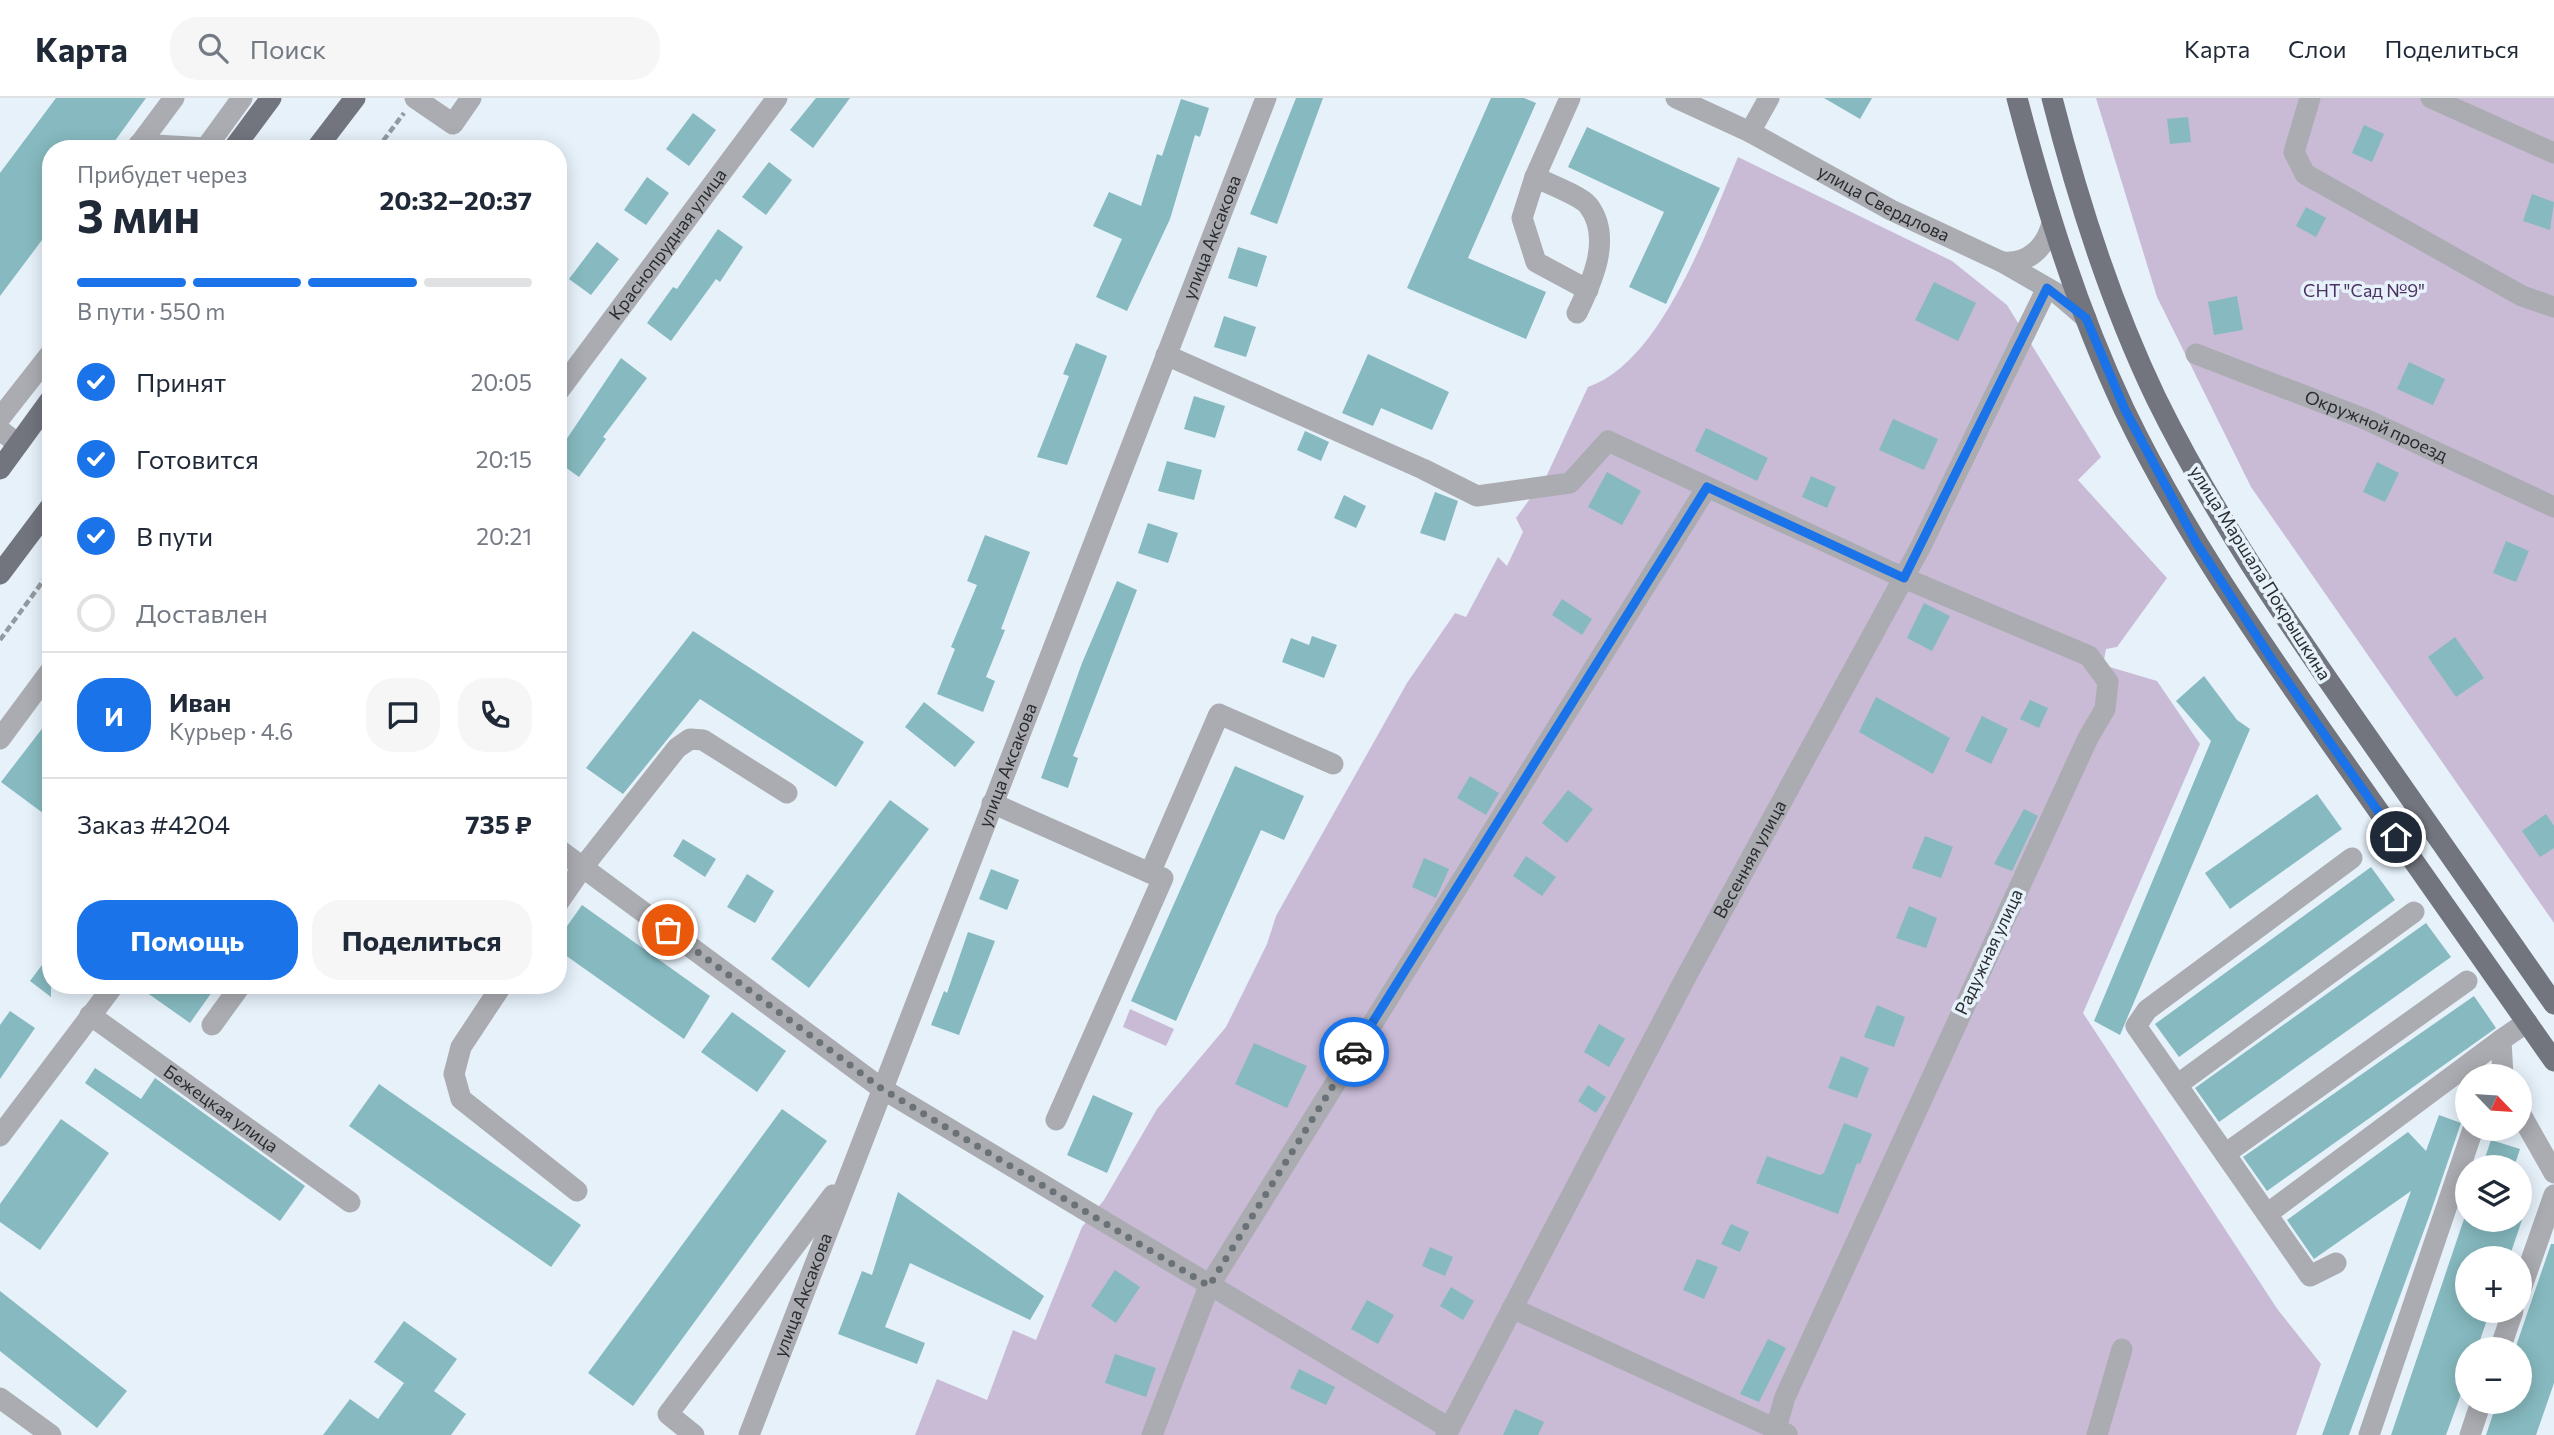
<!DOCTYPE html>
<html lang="ru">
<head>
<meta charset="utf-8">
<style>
  :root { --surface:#fff; --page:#f6f6f7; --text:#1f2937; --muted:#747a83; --line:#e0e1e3; --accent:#1a73e8 }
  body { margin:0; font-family:Commissioner,sans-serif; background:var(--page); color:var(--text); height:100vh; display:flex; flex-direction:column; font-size:26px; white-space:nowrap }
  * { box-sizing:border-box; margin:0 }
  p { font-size:23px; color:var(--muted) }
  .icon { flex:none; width:38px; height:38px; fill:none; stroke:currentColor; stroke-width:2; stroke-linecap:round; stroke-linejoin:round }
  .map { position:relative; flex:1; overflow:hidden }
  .details { position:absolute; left:42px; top:42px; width:525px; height:854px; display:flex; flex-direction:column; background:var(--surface); border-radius:28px; box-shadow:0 4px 18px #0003 }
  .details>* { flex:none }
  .needle { width:46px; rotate:115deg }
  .tools { position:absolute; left:2455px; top:966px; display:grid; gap:14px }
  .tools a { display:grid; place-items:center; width:77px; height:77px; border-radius:50%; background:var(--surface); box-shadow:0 4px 18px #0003; font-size:35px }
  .pin { position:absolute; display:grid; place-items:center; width:60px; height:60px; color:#fff; margin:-30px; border:4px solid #fff; border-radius:50%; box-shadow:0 2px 7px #0007 }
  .courier { position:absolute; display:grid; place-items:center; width:70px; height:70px; margin:-35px; border:5px solid #1a73e8; border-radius:50%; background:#fff; color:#222; box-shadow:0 2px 9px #0007 }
  .summary em { font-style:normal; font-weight:700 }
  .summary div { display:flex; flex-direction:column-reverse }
  .summary { display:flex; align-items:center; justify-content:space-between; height:119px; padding:0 35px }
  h1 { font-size:46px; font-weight:700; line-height:52px }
  .bar { display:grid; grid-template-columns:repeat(4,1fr); gap:10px 7px; align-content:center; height:84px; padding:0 35px }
  .bar i { height:9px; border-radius:5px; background:var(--line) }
  .bar .on { background:var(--accent) }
  .bar p { grid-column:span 4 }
  .line { display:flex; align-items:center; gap:18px; padding:0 35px; border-top:2px solid var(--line) }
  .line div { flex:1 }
  .round { display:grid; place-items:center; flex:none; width:74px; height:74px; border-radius:28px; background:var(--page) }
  ol { padding:0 35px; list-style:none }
  li { display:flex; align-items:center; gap:21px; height:77px }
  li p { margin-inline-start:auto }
  li .icon { padding:7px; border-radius:50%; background:var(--accent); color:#fff; stroke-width:4 }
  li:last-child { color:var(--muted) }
  li i { width:38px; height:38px; border:4px solid var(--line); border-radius:50% }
  .button { display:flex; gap:14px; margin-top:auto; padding:14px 35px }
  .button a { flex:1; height:80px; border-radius:28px; background:var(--accent); color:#fff; font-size:28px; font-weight:700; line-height:80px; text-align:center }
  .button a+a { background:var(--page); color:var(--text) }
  header { display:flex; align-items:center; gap:42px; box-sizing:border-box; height:98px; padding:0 35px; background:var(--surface); border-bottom:2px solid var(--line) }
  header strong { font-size:33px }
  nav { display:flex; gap:38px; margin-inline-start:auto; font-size:24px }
  .search { width:490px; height:63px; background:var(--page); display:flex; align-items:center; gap:18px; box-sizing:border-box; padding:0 24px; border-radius:28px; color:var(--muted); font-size:26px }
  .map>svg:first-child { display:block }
  .green { fill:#c9bbd6 }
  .building { fill:#86bac0 }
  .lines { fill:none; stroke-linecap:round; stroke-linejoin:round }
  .path { stroke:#939ba1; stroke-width:4.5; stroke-dasharray:7 3.5; stroke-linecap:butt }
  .minor { stroke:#abacb1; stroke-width:21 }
  .major { stroke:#72747e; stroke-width:21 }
  .done { stroke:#6b7277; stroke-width:7; stroke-dasharray:0 12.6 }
  .route { stroke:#1a73e8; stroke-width:9 }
  .labels { text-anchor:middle; stroke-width:7; stroke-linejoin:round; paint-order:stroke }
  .street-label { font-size:18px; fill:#292d30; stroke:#e6f1fa }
  .park-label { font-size:18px; fill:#4c3161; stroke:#e6f1fa }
</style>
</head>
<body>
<header>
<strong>Карта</strong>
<div class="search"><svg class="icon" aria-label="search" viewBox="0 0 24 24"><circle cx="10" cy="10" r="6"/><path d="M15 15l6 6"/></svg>Поиск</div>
<nav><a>Карта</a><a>Слои</a><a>Поделиться</a></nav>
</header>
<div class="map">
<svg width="2554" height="1337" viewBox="0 0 2554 1337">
  <rect width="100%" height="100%" fill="#e6f1fa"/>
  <!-- green -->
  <g class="green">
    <polygon points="2096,0 2554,0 2554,825 2251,389 2157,199"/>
    <path d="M1738,59L1952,163L2007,207L2101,359L2078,382L2167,480L2117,549L2106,551L2103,567L2157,583L2200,646L2083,915L2278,1212L2321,1266L2296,1337H915L937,1281L987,1302L1013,1232L1036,1242L1082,1129L1104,1102L1157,1011L1226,929L1267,846L1276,818L1407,585L1455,515L1466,519L1498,459L1507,468L1523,434L1516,420L1546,379L1588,289C1662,264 1709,127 1738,59Z"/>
    <polygon points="1130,911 1174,931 1166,948 1123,929"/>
  </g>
  <!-- building -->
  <g class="building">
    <polygon points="56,0 146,0 109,51 51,51 51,130 0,198 0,75"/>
    <polygon points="816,0 850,0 813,50 790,32"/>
    <polygon points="1296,0 1323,0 1277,126 1250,116"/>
    <polygon points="1491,0 1524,0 1536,5 1468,160 1546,194 1526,241 1407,190"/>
    <polygon points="1824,0 1872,0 1860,21"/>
    <polygon points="1181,1 1209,10 1200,39 1195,37 1170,121 1127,213 1096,199 1122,141 1093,128 1109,94 1141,108 1157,56 1162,58"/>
    <polygon points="693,15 716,32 689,68 666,51"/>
    <polygon points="2188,19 2191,44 2170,46 2167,21"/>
    <polygon points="2364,27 2384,36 2372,64 2352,55"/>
    <polygon points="1587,29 1720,90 1666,206 1629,189 1664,114 1568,69"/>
    <polygon points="769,64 792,82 766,117 742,99"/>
    <polygon points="647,79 669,95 646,127 624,112"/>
    <polygon points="2532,96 2554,104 2550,132 2523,123"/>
    <polygon points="2306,109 2326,120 2316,139 2296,128"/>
    <polygon points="718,131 743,149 720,184 716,181 671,243 647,225 673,189 677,191"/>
    <polygon points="597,144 619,161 591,197 569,181"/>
    <polygon points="1238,149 1267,158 1257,189 1228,180"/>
    <polygon points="1934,184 1976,205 1958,243 1915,222"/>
    <polygon points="2237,198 2243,232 2214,237 2208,204"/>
    <polygon points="1224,218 1256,229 1246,259 1214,249"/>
    <polygon points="1076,245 1107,258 1067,367 1037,359 1069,278 1063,276"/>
    <polygon points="1368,256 1449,294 1432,332 1381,310 1373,328 1342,315"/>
    <polygon points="621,260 647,280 603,339 606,341 579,379 558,364 558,354"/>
    <polygon points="2409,264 2445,281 2433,307 2397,291"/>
    <polygon points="1194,298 1225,308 1215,340 1184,331"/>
    <polygon points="1893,321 1938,341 1924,372 1879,352"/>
    <polygon points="1706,330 1768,360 1757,383 1695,353"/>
    <polygon points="1305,333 1329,344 1321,363 1297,352"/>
    <polygon points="1167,363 1202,372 1194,402 1158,393"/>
    <polygon points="2377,364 2399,375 2385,404 2363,394"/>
    <polygon points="1607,374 1641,393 1622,427 1588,409"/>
    <polygon points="1811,378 1836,389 1827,410 1802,399"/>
    <polygon points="1435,394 1458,403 1445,443 1420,435"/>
    <polygon points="1344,397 1366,408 1356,430 1334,420"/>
    <polygon points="1148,425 1178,435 1168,465 1138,455"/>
    <polygon points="985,437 1030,454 1001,531 1005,532 986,579 995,583 983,614 937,596 955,551 951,549 977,487 967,483"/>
    <polygon points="2506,443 2529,453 2516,484 2493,475"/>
    <polygon points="1117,483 1137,492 1073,658 1078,660 1068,690 1041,680 1082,565"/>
    <polygon points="1562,501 1592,521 1582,537 1552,517"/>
    <polygon points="1924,505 1950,518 1932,553 1907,540"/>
    <polygon points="693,533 864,644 836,689 700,601 623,696 586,670"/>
    <polygon points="1312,538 1337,547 1324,580 1282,564 1291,540 1309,547"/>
    <polygon points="2455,539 2484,580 2456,599 2428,559"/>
    <polygon points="2204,578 2237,622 2250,631 2120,937 2094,923 2211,643 2176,603"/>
    <polygon points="1876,599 1950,640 1933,676 1859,634"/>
    <polygon points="2030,602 2048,610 2039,630 2020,621"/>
    <polygon points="924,604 975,644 955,669 905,629"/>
    <polygon points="1982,618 2008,631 1991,666 1965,653"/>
    <polygon points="51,619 51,721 1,684"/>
    <polygon points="1235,668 1304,698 1284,742 1261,732 1176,923 1131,903"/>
    <polygon points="1470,678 1499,695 1486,717 1457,700"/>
    <polygon points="1568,692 1593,711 1567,745 1542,725"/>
    <polygon points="2317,696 2342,731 2230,811 2205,775"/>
    <polygon points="890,702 929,731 809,890 771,861"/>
    <polygon points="2024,711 2038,718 2012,773 1994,766"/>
    <polygon points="2546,716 2554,728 2554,750 2540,759 2522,733"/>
    <polygon points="1925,738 1953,749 1941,780 1912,770"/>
    <polygon points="683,741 716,761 705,779 673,758"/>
    <polygon points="1526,758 1556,779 1542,798 1513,778"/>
    <polygon points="1424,760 1449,771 1436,800 1412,789"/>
    <polygon points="2371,769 2395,802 2179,959 2155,926"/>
    <polygon points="991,771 1019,782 1007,812 979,801"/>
    <polygon points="747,776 774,793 755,825 727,809"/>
    <polygon points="582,807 710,898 684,941 558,852 558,841"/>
    <polygon points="1909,808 1937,820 1926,850 1896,840"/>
    <polygon points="2426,825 2451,859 2219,1024 2195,990"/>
    <polygon points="968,834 995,843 959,937 931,927 944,893 947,895"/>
    <polygon points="51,855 51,899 30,883"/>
    <polygon points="136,887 217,887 190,925"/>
    <polygon points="2474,898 2496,930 2267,1093 2243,1059"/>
    <polygon points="1877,907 1905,919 1894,949 1864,939"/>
    <polygon points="10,913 35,930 0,981 0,927"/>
    <polygon points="732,914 786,953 757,994 701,954"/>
    <polygon points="1599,926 1625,941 1609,969 1584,954"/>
    <polygon points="1254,945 1307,968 1287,1010 1235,986"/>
    <polygon points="1841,958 1869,970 1857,1000 1828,990"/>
    <polygon points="95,970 141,1001 155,980 305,1088 280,1123 85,985"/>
    <polygon points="379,986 581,1127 551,1169 349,1028"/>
    <polygon points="1588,987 1606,999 1596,1015 1578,1003"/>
    <polygon points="1093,997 1133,1015 1107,1075 1067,1057"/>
    <polygon points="782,1011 827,1043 633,1308 588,1275"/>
    <polygon points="2439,1017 2461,1025 2430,1116 2349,1337 2322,1337 2411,1093 2314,1161 2287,1122 2408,1034 2426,1053"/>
    <polygon points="61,1021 109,1055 40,1152 0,1124 0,1106"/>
    <polygon points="1844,1025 1872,1036 1860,1066 1857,1065 1838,1116 1756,1085 1767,1058 1820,1077 1824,1075"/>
    <polygon points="2491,1042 2520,1051 2514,1069 2482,1069"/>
    <polygon points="898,1094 1044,1198 1030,1222 910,1165 885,1229 925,1245 917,1266 838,1236 862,1173 872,1177"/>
    <polygon points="2464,1121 2522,1122 2509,1160 2468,1160 2468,1213 2490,1213 2477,1251 2468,1251 2468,1277 2446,1337 2391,1337"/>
    <polygon points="1731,1126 1749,1134 1740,1154 1721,1146"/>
    <polygon points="2551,1146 2554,1146 2554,1285 2536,1337 2486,1337 2497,1304 2520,1304 2520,1251 2515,1251"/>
    <polygon points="1430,1149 1453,1159 1445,1178 1422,1168"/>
    <polygon points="1697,1161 1718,1169 1704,1201 1683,1192"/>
    <polygon points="1115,1172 1140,1189 1116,1225 1091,1208"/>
    <polygon points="1451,1189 1474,1203 1463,1222 1440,1208"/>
    <polygon points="0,1193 127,1293 97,1330 0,1253"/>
    <polygon points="1367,1202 1394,1217 1378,1246 1351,1231"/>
    <polygon points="404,1223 457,1261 434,1293 466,1316 451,1337 323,1337 350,1301 378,1321 404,1285 374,1264"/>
    <polygon points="1768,1241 1786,1250 1759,1304 1740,1296"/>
    <polygon points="1115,1256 1156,1270 1146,1299 1105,1285"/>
    <polygon points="1299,1271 1335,1289 1326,1307 1290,1290"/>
    <polygon points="1515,1311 1544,1324 1538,1337 1503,1337"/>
  </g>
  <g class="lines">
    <!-- path -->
    <g class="path">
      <polyline points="377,51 404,15"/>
      <polyline points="0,542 51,472"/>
    </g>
    <!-- minor -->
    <g class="minor">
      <polyline points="415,0 453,26 471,0"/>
      <polyline points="1570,0 1535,79 1522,120 1536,164 1588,192"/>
      <path id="s1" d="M1676,0L1750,34L1891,112L2002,164L2058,196L2086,220"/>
      <polyline points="2310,0 2294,54 2305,76 2522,198 2554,209"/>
      <polyline points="2431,0 2554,55"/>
      <polyline points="1750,34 1769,0"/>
      <polyline points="139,46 206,50"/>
      <polyline points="136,51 174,0"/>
      <polyline points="205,51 242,0"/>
      <path d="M1535,79C1547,85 1581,98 1588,107C1613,139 1592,184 1577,215"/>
      <path d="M2002,164C2028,167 2046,149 2052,125"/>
      <path id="s2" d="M2196,256L2365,321L2554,409"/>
      <polyline points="1166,257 1423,371 1477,398 1570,385 1608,343 1904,480 2089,558 2108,584 2105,611 2088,640 1785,1299 1774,1337"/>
      <path id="s3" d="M558,294L777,0"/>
      <polyline points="0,320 51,255"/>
      <polyline points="0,332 18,346"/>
      <polyline points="0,641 51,572"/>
      <polyline points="992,705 1150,775 1219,616 1333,666"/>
      <polyline points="558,751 881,990 1449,1330"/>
      <polyline points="558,805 583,769 677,650 690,641 703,642 787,695"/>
      <polyline points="502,887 461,949 454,976 461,1001 577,1093"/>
      <path id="s4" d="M90,917L350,1104"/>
      <polyline points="212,927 241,887"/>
      <polyline points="2503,978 2501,942 2527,924"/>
      <polyline points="2177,987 2414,814"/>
      <polyline points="2520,1015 2554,1075"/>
      <polyline points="1056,1022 1163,780 1150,775"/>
      <polyline points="0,1038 114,887"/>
      <polyline points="2225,1056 2467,883"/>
      <polyline points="2267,1116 2501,942"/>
      <polyline points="2336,1165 2310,1178 2136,928 2147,912 2352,760"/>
      <polyline points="2520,1194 2554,1097"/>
      <polyline points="1512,1210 1787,1336"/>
      <polyline points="2500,1251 2513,1213"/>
      <polyline points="0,1300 51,1337"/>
      <polyline points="694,1337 668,1316 833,1097"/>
      <path id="s5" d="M749,1337L1266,0"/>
      <polyline points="1152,1337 1209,1188 1707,389"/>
      <path id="s6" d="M1446,1337L1686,879L1921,448L2047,190"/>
      <polyline points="2097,1337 2122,1251"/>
      <polyline points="2369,1337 2473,1031"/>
      <polyline points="2470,1337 2481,1304"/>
    </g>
    <!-- major -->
    <g class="major">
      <path d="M2017,0C2045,107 2077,211 2124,311C2179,426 2251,530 2323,634C2400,744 2478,853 2554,963"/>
      <path d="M2052,0C2078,103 2110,204 2156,300C2213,416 2286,522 2360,628C2425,721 2489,813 2554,906"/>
      <polyline points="233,51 271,0"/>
      <polyline points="316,51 355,0"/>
      <polyline points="0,371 51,301"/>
      <polyline points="0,476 51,408"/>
    </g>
  </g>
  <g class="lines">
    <!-- done -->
    <polyline class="done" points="668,832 881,990 1209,1188 1354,954"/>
    <!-- route -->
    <polyline class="route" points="1354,954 1707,389 1904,480 2047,190 2086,220 2125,312 2197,446 2271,560 2396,739"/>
  </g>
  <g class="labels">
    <!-- street labels -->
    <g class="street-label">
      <text dy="6" stroke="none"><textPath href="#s1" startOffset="233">улица Свердлова</textPath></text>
      <text dy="6" stroke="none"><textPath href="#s5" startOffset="1284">улица Аксакова</textPath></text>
      <text dy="6" stroke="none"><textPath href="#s3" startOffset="184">Краснопрудная улица</textPath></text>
      <text dy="6" stroke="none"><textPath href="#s2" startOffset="194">Окружной проезд</textPath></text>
      <text transform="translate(2260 475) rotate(58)" y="6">улица Маршала Покрышкина</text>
      <text dy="6" stroke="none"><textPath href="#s5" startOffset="718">улица Аксакова</textPath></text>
      <text dy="6" stroke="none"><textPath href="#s6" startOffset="651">Весенняя улица</textPath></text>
      <text transform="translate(1989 854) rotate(-65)" y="6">Радужная улица</text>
      <text dy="6" stroke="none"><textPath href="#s4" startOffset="161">Бежецкая улица</textPath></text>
      <text dy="6" stroke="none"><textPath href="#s5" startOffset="150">улица Аксакова</textPath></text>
    </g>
    <!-- park labels -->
    <g class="park-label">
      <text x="2364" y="199">СНТ "Сад №9"</text>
    </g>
  </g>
</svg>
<div class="tools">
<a><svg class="needle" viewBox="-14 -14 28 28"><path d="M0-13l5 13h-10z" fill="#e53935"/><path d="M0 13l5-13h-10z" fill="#747a83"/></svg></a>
<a><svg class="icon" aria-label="layers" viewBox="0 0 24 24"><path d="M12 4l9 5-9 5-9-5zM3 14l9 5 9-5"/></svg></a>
<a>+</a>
<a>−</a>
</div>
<div class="pin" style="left:668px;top:832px;background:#ea580c"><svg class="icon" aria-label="bag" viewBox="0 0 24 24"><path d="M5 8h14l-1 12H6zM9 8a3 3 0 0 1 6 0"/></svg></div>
<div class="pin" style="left:2396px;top:739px;background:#1f2937"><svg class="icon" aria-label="home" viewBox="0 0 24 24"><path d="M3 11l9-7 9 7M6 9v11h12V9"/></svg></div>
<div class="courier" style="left:1354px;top:954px"><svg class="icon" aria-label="car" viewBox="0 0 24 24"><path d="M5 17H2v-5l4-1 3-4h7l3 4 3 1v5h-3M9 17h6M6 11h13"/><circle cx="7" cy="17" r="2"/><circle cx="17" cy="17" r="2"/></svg></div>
<section class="details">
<div class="summary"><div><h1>3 мин</h1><p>Прибудет через</p></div><em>20:32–20:37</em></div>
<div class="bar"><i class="on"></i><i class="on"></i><i class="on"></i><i></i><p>В пути · 550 m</p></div>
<ol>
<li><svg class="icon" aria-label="check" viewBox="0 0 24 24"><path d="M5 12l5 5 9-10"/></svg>Принят<p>20:05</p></li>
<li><svg class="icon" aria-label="check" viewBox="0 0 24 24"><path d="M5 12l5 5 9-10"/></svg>Готовится<p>20:15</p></li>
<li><svg class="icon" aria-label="check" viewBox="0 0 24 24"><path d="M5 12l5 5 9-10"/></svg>В пути<p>20:21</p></li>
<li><i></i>Доставлен</li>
</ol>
<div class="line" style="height:126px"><b class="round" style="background:var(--accent);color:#fff">И</b><div><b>Иван</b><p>Курьер · 4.6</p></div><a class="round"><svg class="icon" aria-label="chat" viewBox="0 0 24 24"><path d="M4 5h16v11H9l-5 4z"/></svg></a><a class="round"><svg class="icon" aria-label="phone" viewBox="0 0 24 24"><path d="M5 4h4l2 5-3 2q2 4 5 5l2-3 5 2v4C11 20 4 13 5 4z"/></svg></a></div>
<div class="line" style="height:91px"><div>Заказ #4204</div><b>735 ₽</b></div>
<div class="button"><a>Помощь</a><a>Поделиться</a></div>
</section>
</div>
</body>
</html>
